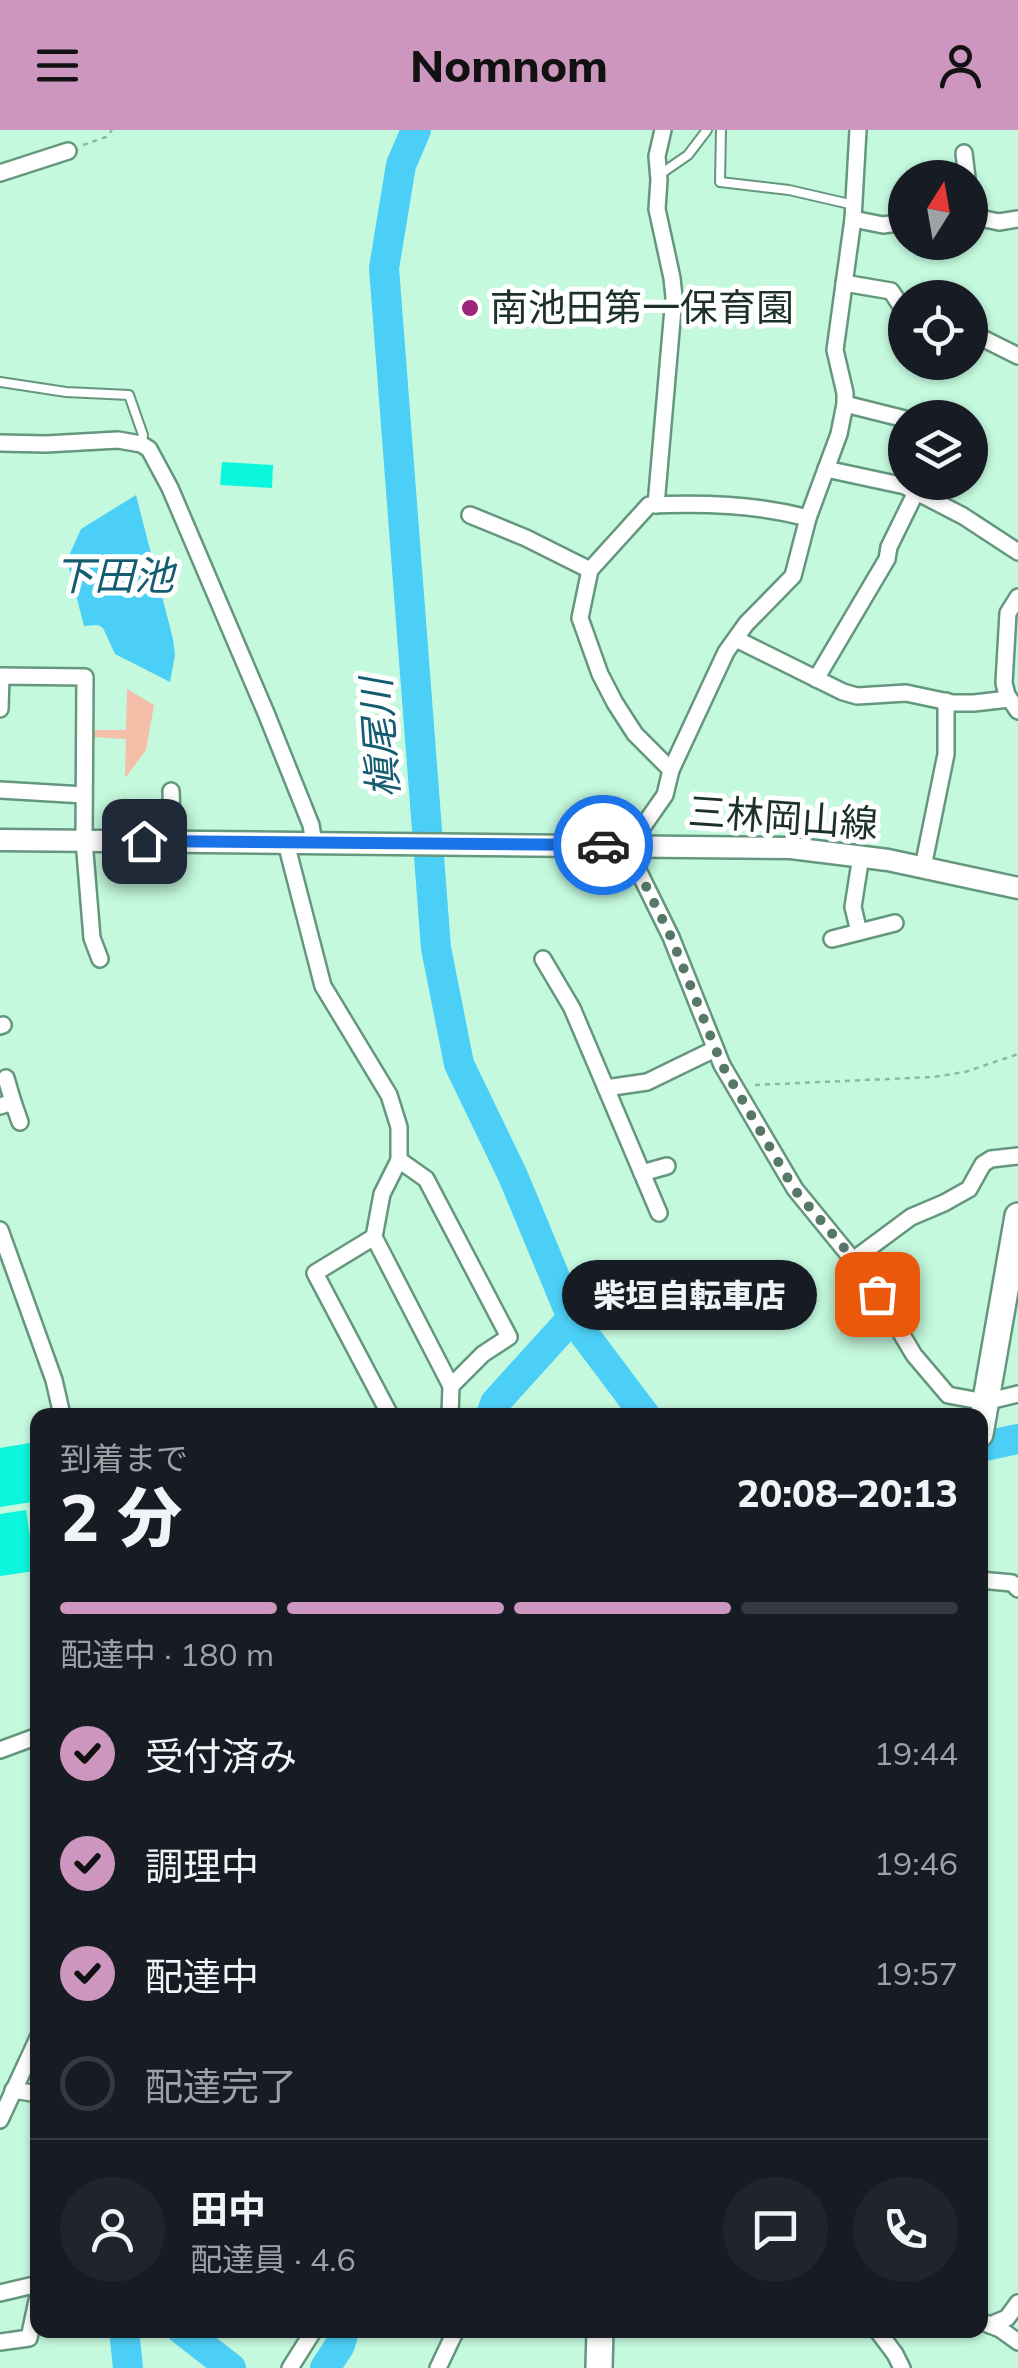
<!DOCTYPE html>
<html lang="ja">
<head>
<meta charset="utf-8">
<style>
  :root { --surface:#171b24; --page:#20242c; --text:#f1f3f6; --muted:#9ea1a6; --line:#363941; --accent:#cc96bf }
  body { margin:0; font-family:Mulish,"Noto Sans JP",sans-serif; background:var(--page); color:var(--text); height:100vh; display:flex; flex-direction:column; font-size:38px; white-space:nowrap }
  * { box-sizing:border-box; margin:0 }
  p { font-size:32px; color:var(--muted) }
  .icon { flex:none; width:55px; height:55px; fill:none; stroke:currentColor; stroke-width:2; stroke-linecap:round; stroke-linejoin:round }
  .map { position:relative; flex:1; overflow:hidden }
  .details { position:absolute; left:30px; top:1278px; width:958px; height:930px; display:flex; flex-direction:column; background:var(--surface); border-radius:20px; box-shadow:0 2px 8px #0004 }
  .details>* { flex:none }
  .needle { width:65px; rotate:11deg }
  .controls { position:absolute; left:888px; top:30px; display:grid; gap:20px }
  .controls a { display:grid; place-items:center; width:100px; height:100px; border-radius:50%; background:var(--surface); box-shadow:0 2px 8px #0004; font-size:50px }
  .pin { position:absolute; display:grid; place-items:center; width:85px; height:85px; color:#fff; margin:-42px; border-radius:20px; box-shadow:0 5px 15px #0006 }
  .courier { position:absolute; display:grid; place-items:center; width:100px; height:100px; margin:-50px; border:8px solid #1a73e8; border-radius:50%; background:#fff; color:#222; box-shadow:0 2px 12px #0007 }
  .bubble { position:absolute; height:70px; border-radius:35px; background:var(--surface); box-shadow:0 2px 8px #0004; font-size:32px; font-weight:800; line-height:70px; text-align:center }
  .summary em { font-style:normal; font-weight:800 }
  .summary div { display:flex; flex-direction:column-reverse }
  .summary { display:flex; align-items:center; justify-content:space-between; height:170px; padding:0 30px }
  h1 { font-size:65px; font-weight:800; line-height:75px }
  .bar { display:grid; grid-template-columns:repeat(4,1fr); gap:15px 10px; align-content:center; height:120px; padding:0 30px }
  .bar i { height:12px; border-radius:8px; background:var(--line) }
  .bar .on { background:var(--accent) }
  .bar p { grid-column:span 4 }
  .line { display:flex; align-items:center; gap:25px; padding:0 30px; border-top:2px solid var(--line) }
  .line div { flex:1 }
  .round { display:grid; place-items:center; flex:none; width:105px; height:105px; border-radius:52px; background:var(--page) }
  ol { padding:0 30px; list-style:none }
  li { display:flex; align-items:center; gap:30px; height:110px }
  li p { margin-inline-start:auto }
  li .icon { padding:10px; border-radius:50%; background:var(--accent); color:#111; stroke-width:4 }
  li:last-child { color:var(--muted) }
  li i { width:55px; height:55px; border:5px solid var(--line); border-radius:50% }
  header { display:flex; justify-content:space-between; align-items:center; height:130px; padding:0 30px; background:var(--accent); color:#111; font-size:45px; font-weight:800 }
  .map>svg:first-child { display:block }
  .green { fill:#f5bea9 }
  .water { fill:#4ccff7 }
  .lines { fill:none; stroke-linecap:round; stroke-linejoin:round }
  .river { stroke:#4ccff7; stroke-width:30 }
  .building { fill:#0bf6dd }
  .service-casing { stroke:#64977d; stroke-width:12 }
  .minor-casing { stroke:#64977d; stroke-width:20 }
  .secondary-casing { stroke:#64977d; stroke-width:25 }
  .trunk-casing { stroke:#64977d; stroke-width:30 }
  .path { stroke:#8db7a1; stroke-width:2.5; stroke-dasharray:5 5; stroke-linecap:butt }
  .service { stroke:#fff; stroke-width:8 }
  .minor { stroke:#fff; stroke-width:15 }
  .secondary { stroke:#fff; stroke-width:20 }
  .trunk { stroke:#fff; stroke-width:25 }
  .done { stroke:#577767; stroke-width:10; stroke-dasharray:0 18 }
  .route { stroke:#1a73e8; stroke-width:12 }
  .poi-dot { fill:#9e257c; stroke:#fff; stroke-width:4 }
  .labels { text-anchor:middle; stroke-width:10; stroke-linejoin:round; paint-order:stroke }
  .poi-label { font-size:38px; fill:#1c3127; stroke:#fff; text-anchor:start }
  .street-label { font-size:38px; fill:#1c3127; stroke:#fff }
  .water-label { font-size:40px; font-style:italic; fill:#145c70; stroke:#fff }
</style>
</head>
<body>
<header><svg class="icon" aria-label="menu" viewBox="0 0 24 24"><path d="M4 6h16M4 12h16M4 18h16"/></svg>Nomnom<svg class="icon" aria-label="person" viewBox="0 0 24 24"><circle cx="12" cy="8" r="4"/><path d="M4 21q1-7 8-7t8 7"/></svg></header>
<div class="map">
<svg width="1018" height="2238" viewBox="0 0 1018 2238">
  <rect width="100%" height="100%" fill="#c4f9dd"/>
  <!-- green -->
  <polygon class="green" points="127,559 154,575 146,620 125,648 126,609 91,607 91,600 126,600"/>
  <!-- water -->
  <polygon class="water" points="136,365 173,509 175,525 170,552 115,524 103,498 98,495 84,496 67,430 81,399"/>
  <g class="lines">
    <!-- river -->
    <g class="river">
      <polyline points="416,0 401,35 384,138 436,818 459,934 513,1046 572,1188 645,1285"/>
      <polyline points="491,1285 495,1273 572,1188"/>
      <polyline points="980,1317 1018,1309"/>
      <polyline points="124,2200 128,2238"/>
      <polyline points="182,2200 231,2238"/>
      <polyline points="325,2238 340,2215 344,2201"/>
    </g>
  </g>
  <!-- building -->
  <g class="building">
    <polygon points="222,332 273,335 272,358 220,355"/>
    <polygon points="30,1313 38,1371 0,1377 0,1318"/>
    <polygon points="26,1380 35,1441 0,1446 0,1384"/>
  </g>
  <g class="lines">
    <!-- service casing -->
    <g class="service-casing">
      <g id="service">
        <polyline points="721,0 720,52 789,60 854,75"/>
        <polyline points="659,45 688,25 707,0"/>
        <polyline points="0,252 66,262 129,265 143,305 142,313"/>
      </g>
    </g>
    <!-- minor casing -->
    <g class="minor-casing">
      <g id="minor">
        <polyline points="858,0 853,89 835,220 845,263 845,274 839,304 808,388 793,446 746,494 726,522 671,640 665,665 630,715 636,736 671,807 722,935 795,1059 853,1130 877,1163 914,1225 948,1265 985,1272 1018,1264"/>
        <polyline points="964,23 967,48"/>
        <polyline points="0,43 68,21"/>
        <polyline points="970,86 999,92 1018,89"/>
        <polyline points="853,89 883,95 905,92"/>
        <polyline points="844,153 891,161 905,182"/>
        <polyline points="970,202 1018,226"/>
        <polyline points="845,274 905,289"/>
        <polyline points="0,313 46,314 118,310 141,314 149,319 170,358 266,583 311,695 314,713"/>
        <polyline points="826,339 905,356 963,386 1018,422"/>
        <polyline points="656,375 674,167 672,148 657,79 659,50 657,26 663,0"/>
        <polyline points="470,385 526,408 590,440"/>
        <polyline points="1018,467 1008,483 1004,553 1007,565 1018,581"/>
        <polyline points="736,509 843,562 857,566 906,563 953,573 974,573 1009,569"/>
        <polyline points="816,549 887,429 889,417 916,362"/>
        <polyline points="0,579 1,546 85,547 84,710 92,808 100,829"/>
        <path d="M671,640L635,604L615,573L600,544L580,488L590,440L649,375C703,373 755,374 808,388"/>
        <polyline points="0,660 84,665"/>
        <polyline points="171,661 173,711"/>
        <polyline points="286,713 323,856 389,965 399,997 399,1030 382,1064 374,1107 451,1256"/>
        <polyline points="923,737 946,624 946,571"/>
        <polyline points="859,802 853,777 861,726"/>
        <polyline points="832,809 895,793"/>
        <polyline points="543,829 572,878 659,1083"/>
        <polyline points="0,896 3,895"/>
        <polyline points="6,948 13,972"/>
        <polyline points="606,958 647,952 715,919"/>
        <polyline points="0,976 13,972 20,992"/>
        <polyline points="399,1030 426,1049 509,1207 483,1224 451,1256 450,1285"/>
        <polyline points="642,1043 667,1036"/>
        <polyline points="0,1100 54,1250 62,1285"/>
        <polyline points="374,1107 315,1143 390,1285"/>
        <polyline points="853,1130 911,1087 944,1073 969,1059 983,1034 991,1029 1018,1026"/>
        <polyline points="980,1450 1012,1453 1018,1459"/>
        <polyline points="0,1620 38,1606"/>
        <polyline points="13,1960 38,1964"/>
        <polyline points="0,1990 38,1908"/>
        <polyline points="0,2163 38,2154"/>
        <polyline points="980,2191 1000,2199 1018,2212"/>
        <polyline points="990,2195 1007,2188 1018,2173"/>
        <polyline points="877,2200 895,2224 902,2238"/>
        <polyline points="0,2212 29,2208 38,2166"/>
        <polyline points="290,2238 314,2200"/>
        <polyline points="438,2238 455,2202 458,2200"/>
      </g>
    </g>
    <!-- secondary casing -->
    <g class="secondary-casing">
      <polyline id="secondary" points="0,710 791,718 888,730 1018,758"/>
    </g>
    <!-- trunk casing -->
    <g class="trunk-casing">
      <g id="trunk">
        <polyline points="980,1304 1018,1086"/>
        <polyline points="599,2238 600,2200"/>
      </g>
    </g>
    <!-- path -->
    <g class="path">
      <polyline points="83,15 106,7 112,0"/>
      <polyline points="755,955 933,947 965,942 1018,924"/>
    </g>
    <!-- service -->
    <use href="#service" class="service"/>
    <!-- minor -->
    <use href="#minor" class="minor"/>
    <!-- secondary -->
    <use href="#secondary" class="secondary"/>
    <!-- trunk -->
    <use href="#trunk" class="trunk"/>
  </g>
  <g class="lines">
    <!-- done -->
    <polyline class="done" points="603,715 630,715 636,736 671,807 722,935 794,1059 851,1126 877,1164"/>
    <!-- route -->
    <polyline class="route" points="144,711 603,715"/>
  </g>
  <!-- markers -->
  <circle class="poi-dot" cx="470" cy="178" r="10"/>
  <g class="labels">
    <!-- poi labels -->
    <g class="poi-label">
      <text x="490" y="191">南池田第一保育園</text>
    </g>
    <!-- street labels -->
    <g class="street-label">
      <text transform="translate(783 688) rotate(4)" y="13">三林岡山線</text>
    </g>
    <!-- water labels -->
    <g class="water-label">
      <text x="114" y="460">下田池</text>
      <text transform="translate(380 608) rotate(-94)" y="14">槇尾川</text>
    </g>
  </g>
</svg>
<div class="controls">
<a><svg class="needle" viewBox="-14 -14 28 28"><path d="M0-13l5 13h-10z" fill="#e53935"/><path d="M0 13l5-13h-10z" fill="#9ea1a6"/></svg></a>
<a><svg class="icon" aria-label="locate" viewBox="0 0 24 24"><circle cx="12" cy="12" r="6"/><path d="M12 2v4M12 18v4M2 12h4M18 12h4"/></svg></a>
<a><svg class="icon" aria-label="layers" viewBox="0 0 24 24"><path d="M12 4l9 5-9 5-9-5zM3 14l9 5 9-5"/></svg></a>
</div>
<div class="pin" style="left:877px;top:1164px;background:#ea580c"><svg class="icon" aria-label="bag" viewBox="0 0 24 24"><path d="M5 8h14l-1 12H6zM9 8a3 3 0 0 1 6 0"/></svg></div>
<div class="pin" style="left:144px;top:711px;background:#1f2937"><svg class="icon" aria-label="home" viewBox="0 0 24 24"><path d="M3 11l9-7 9 7M6 9v11h12V9"/></svg></div>
<div class="courier" style="left:603px;top:715px"><svg class="icon" aria-label="car" viewBox="0 0 24 24"><path d="M5 17H2v-5l4-1 3-4h7l3 4 3 1v5h-3M9 17h6M6 11h13"/><circle cx="7" cy="17" r="2"/><circle cx="17" cy="17" r="2"/></svg></div>
<div class="bubble" style="left:562px;top:1130px;width:255px">柴垣自転車店</div>
<section class="details">
<div class="summary"><div><h1>2 分</h1><p>到着まで</p></div><em>20:08–20:13</em></div>
<div class="bar"><i class="on"></i><i class="on"></i><i class="on"></i><i></i><p>配達中 · 180 m</p></div>
<ol>
<li><svg class="icon" aria-label="check" viewBox="0 0 24 24"><path d="M5 12l5 5 9-10"/></svg>受付済み<p>19:44</p></li>
<li><svg class="icon" aria-label="check" viewBox="0 0 24 24"><path d="M5 12l5 5 9-10"/></svg>調理中<p>19:46</p></li>
<li><svg class="icon" aria-label="check" viewBox="0 0 24 24"><path d="M5 12l5 5 9-10"/></svg>配達中<p>19:57</p></li>
<li><i></i>配達完了</li>
</ol>
<div class="line" style="height:180px"><a class="round"><svg class="icon" aria-label="person" viewBox="0 0 24 24"><circle cx="12" cy="8" r="4"/><path d="M4 21q1-7 8-7t8 7"/></svg></a><div><b>田中</b><p>配達員 · 4.6</p></div><a class="round"><svg class="icon" aria-label="chat" viewBox="0 0 24 24"><path d="M4 5h16v11H9l-5 4z"/></svg></a><a class="round"><svg class="icon" aria-label="phone" viewBox="0 0 24 24"><path d="M5 4h4l2 5-3 2q2 4 5 5l2-3 5 2v4C11 20 4 13 5 4z"/></svg></a></div>
</section>
</div>
</body>
</html>
